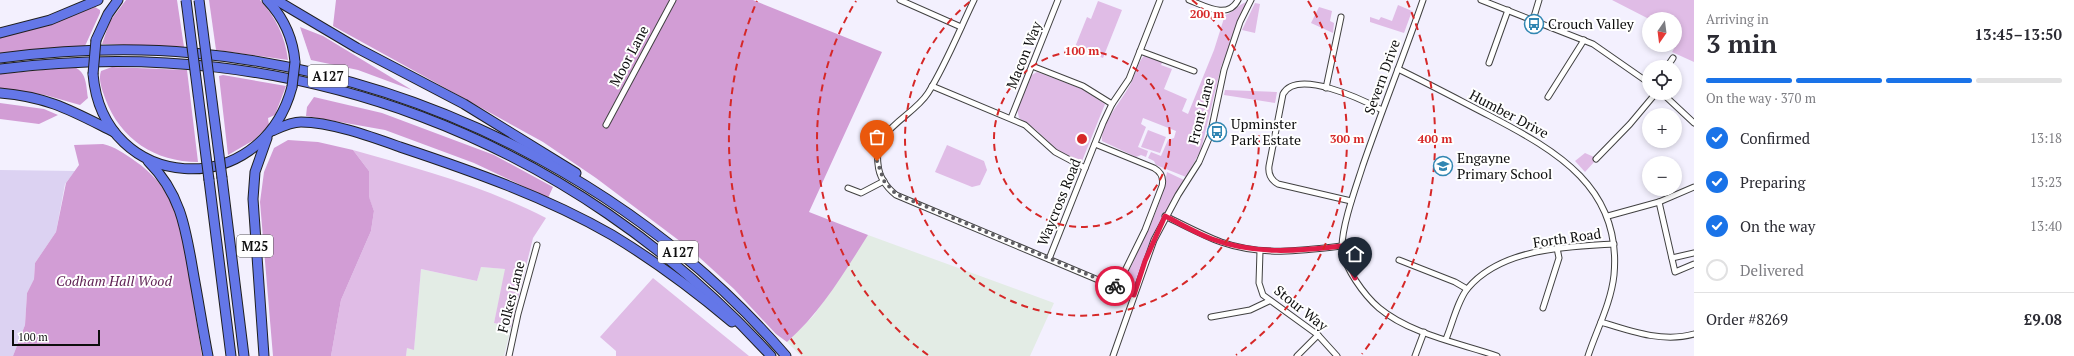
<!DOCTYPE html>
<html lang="en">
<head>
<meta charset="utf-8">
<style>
  :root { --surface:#fff; --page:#f2f2f3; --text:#2b2b33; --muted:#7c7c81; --line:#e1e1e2; --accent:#1a73e8 }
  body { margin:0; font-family:"PT Serif",serif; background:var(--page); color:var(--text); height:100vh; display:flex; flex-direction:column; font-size:15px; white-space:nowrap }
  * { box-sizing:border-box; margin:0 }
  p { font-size:13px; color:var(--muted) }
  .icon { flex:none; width:22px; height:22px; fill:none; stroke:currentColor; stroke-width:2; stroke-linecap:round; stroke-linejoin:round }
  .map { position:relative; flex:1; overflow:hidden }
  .panel { display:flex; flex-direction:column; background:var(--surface); width:380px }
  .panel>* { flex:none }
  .needle { width:26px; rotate:194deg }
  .tools { position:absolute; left:1642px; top:12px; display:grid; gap:8px }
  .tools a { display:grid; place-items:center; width:40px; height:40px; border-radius:50%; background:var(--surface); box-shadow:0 2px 6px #0003; font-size:20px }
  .scale { position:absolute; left:12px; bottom:10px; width:88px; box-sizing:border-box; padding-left:4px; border:2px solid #0e0e0e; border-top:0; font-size:11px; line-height:14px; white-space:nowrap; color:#0e0e0e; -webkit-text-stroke:3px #fff; paint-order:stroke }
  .pin { position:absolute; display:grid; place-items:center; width:34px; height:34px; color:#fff; margin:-41px -17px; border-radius:50% 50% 50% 0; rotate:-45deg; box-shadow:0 0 4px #0007 }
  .pin .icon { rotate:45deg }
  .courier { position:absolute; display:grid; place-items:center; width:40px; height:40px; margin:-20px; border:3px solid #e11d48; border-radius:50%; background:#fff; color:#222; box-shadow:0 1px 5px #0007 }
  .overview em { font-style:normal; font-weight:600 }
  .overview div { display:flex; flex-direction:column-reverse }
  .overview { display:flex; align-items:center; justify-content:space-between; height:68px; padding:0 12px }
  h1 { font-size:26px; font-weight:600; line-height:30px }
  .bar { display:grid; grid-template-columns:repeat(4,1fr); gap:6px 4px; align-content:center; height:48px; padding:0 12px }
  .bar i { height:5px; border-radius:3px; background:var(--line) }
  .bar .on { background:var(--accent) }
  .bar p { grid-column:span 4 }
  .line { display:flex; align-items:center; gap:10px; padding:0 12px; border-top:1px solid var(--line) }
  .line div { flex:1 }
  ol { padding:0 12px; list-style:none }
  li { display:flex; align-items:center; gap:12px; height:44px }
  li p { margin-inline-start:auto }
  li .icon { padding:4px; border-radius:50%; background:var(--accent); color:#fff; stroke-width:4 }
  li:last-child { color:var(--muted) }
  li i { width:22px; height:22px; border:2px solid var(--line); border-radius:50% }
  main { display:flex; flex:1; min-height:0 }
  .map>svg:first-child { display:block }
  .industrial { fill:#e3ece5 }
  .farmland { fill:#dcd2f2 }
  .green { fill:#e0bce6 }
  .forest { fill:#d29dd5 }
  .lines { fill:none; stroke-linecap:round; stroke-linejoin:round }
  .street-casing { stroke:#414141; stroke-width:7 }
  .highway-casing { stroke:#1f1f1f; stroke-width:11 }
  .street { stroke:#fff; stroke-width:5 }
  .highway { stroke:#6477e8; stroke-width:9 }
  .highway-bridge-casing { stroke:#1f1f1f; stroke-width:11; stroke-linecap:butt }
  .highway-bridge { stroke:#6477e8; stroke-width:9 }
  .done { stroke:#5e5d62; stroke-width:4; stroke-dasharray:0 7.2 }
  .route { stroke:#e11d48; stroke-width:5 }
  .ring { fill:none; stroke:#d62828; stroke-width:2; stroke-dasharray:7 5 }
  .labels { text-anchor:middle; stroke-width:4; stroke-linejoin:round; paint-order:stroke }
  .shield { fill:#fff; stroke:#565656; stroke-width:1 }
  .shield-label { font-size:13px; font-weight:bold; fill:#0e0e0e }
  .poi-label { font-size:14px; fill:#0e0e0e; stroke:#fff; text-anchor:start }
  .street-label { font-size:14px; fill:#0e0e0e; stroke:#fff }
  .park-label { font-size:14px; font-style:italic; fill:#602355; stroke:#fff }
  .centre { fill:#d62828; stroke:#fff; stroke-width:2 }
  .ring-label { font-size:12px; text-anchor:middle; font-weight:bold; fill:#d62828; stroke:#fff; stroke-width:4; stroke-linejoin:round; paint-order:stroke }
</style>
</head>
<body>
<main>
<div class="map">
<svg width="1694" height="356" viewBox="0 0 1694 356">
  <rect width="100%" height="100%" fill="#f3f0fe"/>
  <!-- industrial -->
  <g class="industrial">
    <polygon points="868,235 1054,303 1030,356 801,356 787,342 814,315"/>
    <polygon points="481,267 506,269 494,323 511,327 504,356 406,356 407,347 414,349 421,269 477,281"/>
  </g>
  <!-- farmland -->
  <polygon class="farmland" points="0,170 75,171 65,184 56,232 35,263 34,279 27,293 25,325 13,356 0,356"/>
  <!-- green -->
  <g class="green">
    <polygon points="1612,0 1694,0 1694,62 1672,52 1681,37 1675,33 1675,19 1649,19"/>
    <polygon points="1098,1 1122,10 1103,58 1075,47 1087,17 1091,19"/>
    <path d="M1247,2L1221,67L1201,150L1186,177L1156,165L1154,161L1148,158L1151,152L1161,156L1168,140L1174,138L1176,131L1143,118L1141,124L1146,127L1138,147L1148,151L1146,157L1141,155L1136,157L1102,141C1100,124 1124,98 1131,83C1135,75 1138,61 1145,55L1163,61L1161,65L1172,69L1164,89L1187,99L1182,111L1188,114L1214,50L1225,15C1235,12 1238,4 1247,2Z"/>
    <polygon points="1255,3 1260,4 1255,33 1242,30"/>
    <polygon points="1398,5 1412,11 1404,33 1370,22 1370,17 1379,20 1381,17 1392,21"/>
    <polygon points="1319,7 1332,11 1330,21 1334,23 1333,33 1311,23"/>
    <polygon points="1037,72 1082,89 1105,104 1082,161 1062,154 1035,129 1019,118 1017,108 1030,76"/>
    <polygon points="1225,90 1277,92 1275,103 1224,95"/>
    <polygon points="1148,130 1166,137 1160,153 1141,147"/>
    <polygon points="947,145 984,161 987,170 980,185 972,187 935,172"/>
    <path d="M353,150C417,168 486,187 546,218L533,238L511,327L494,323L505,269L481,267L477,281L421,269L414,350L407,348L406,356H331L341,300L371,231L374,211L369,198V171Z"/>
    <polygon points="1585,153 1594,157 1593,160 1595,161 1585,172 1575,161"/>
    <path d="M1167,172L1184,180L1153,237L1135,285L1134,287L1128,288L1124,284L1125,280C1140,244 1161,211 1167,172Z"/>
    <polygon points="653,278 749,356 616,356 616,351 600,337"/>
  </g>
  <!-- forest -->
  <g class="forest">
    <polygon points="126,0 177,0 184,47 102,44 110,21"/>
    <path d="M209,0H260C276,18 285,36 288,60L216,50Z"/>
    <path d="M336,0H753L882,52L809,212L868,235C844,273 821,312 787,342L776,334L734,289L689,248L596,178L543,142L333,26Z"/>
    <polygon points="95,7 100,10 100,13 85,46 0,53 0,38 45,26"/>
    <polygon points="300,27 323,36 412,90 358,70 311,60"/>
    <path d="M74,67C87,72 86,86 88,98L80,105L45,95L0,88V74Z"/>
    <path d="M112,67L187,70L198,162C155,162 120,139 105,98C102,90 98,79 101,71Z"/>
    <polygon points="223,75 286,86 275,115 268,118 269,125 254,140 228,155 219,76"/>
    <polygon points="314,97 382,113 494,155 553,187 548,198 474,163 385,130 306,116 307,107"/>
    <polygon points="0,103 44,109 58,115 39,124 0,119"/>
    <polygon points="288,140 318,142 353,150 369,171 369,197 374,211 371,231 341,300 331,356 273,356 260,202 264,172 274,148"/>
    <path d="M103,144C115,147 124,153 135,161C178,190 182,233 190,281C194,306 198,331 202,356H13L25,325L27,293L34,279L35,263L56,232L66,183L79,165L74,145Z"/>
  </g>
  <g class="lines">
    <!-- street casing -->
    <g class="street-casing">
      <g id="street">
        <polyline points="900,0 961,27"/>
        <path d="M974,0C959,31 946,64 928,93C912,118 873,128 878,164C879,177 886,187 896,195L1134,295"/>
        <path d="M1189,0C1205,6 1228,20 1238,0"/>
        <path d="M1423,0C1404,55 1382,110 1363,165C1356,187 1342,225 1342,247C1343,267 1365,296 1379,308C1410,334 1459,343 1497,356"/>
        <polyline points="1481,0 1593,44 1649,83"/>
        <polyline points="1533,20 1539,0"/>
        <polyline points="1140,51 1194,71"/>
        <polyline points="1489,63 1508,10"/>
        <polyline points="1032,66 1083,86 1112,104"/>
        <polyline points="1667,67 1673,58"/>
        <path d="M1398,69C1429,84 1459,100 1490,116C1557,151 1622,188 1614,275C1611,303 1597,329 1588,356"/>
        <polyline points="932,86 1025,125 1055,152 1085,168"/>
        <polyline points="1326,88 1341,17"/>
        <polyline points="1662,93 1694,123"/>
        <polyline points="1548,97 1584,40"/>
        <polyline points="1011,118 1058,0"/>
        <polyline points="606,125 673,0"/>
        <path d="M1095,144L1154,168C1161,172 1164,178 1162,186L1145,230L1117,287"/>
        <polyline points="1596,159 1630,124 1656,93"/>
        <polyline points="848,188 861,193 884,181"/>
        <path d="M1351,201L1278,184C1271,180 1268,174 1269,166L1283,94C1297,68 1363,100 1382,110"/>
        <polyline points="1659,202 1675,272 1694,264"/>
        <path d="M1165,216C1184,225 1202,235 1221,242C1261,256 1301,251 1342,246"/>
        <polyline points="1608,216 1659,202 1694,187"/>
        <polyline points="1260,251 1259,283 1263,295 1318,335 1337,356"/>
        <polyline points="1672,258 1694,253"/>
        <polyline points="1049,259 1103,123 1112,104 1129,79 1160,0"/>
        <polyline points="1399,260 1455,282 1467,289"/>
        <polyline points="1543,308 1559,258 1557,248"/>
        <polyline points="1211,317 1250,310 1269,301"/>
        <path d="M1601,322C1630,331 1663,343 1694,334"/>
        <path d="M1446,339C1452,325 1458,299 1468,288C1502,248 1566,247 1614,244"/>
        <polyline points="509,356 518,314 537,245"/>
        <polyline points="1113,356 1154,240 1178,195 1199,162 1210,136 1224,70 1240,22 1251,0"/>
        <polyline points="1297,356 1318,335"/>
        <polyline points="1415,356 1424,332"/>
      </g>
    </g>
    <!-- highway casing -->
    <g class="highway-casing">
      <g id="highway">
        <path d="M267,0C284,18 293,38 295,62"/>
        <polyline points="276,0 357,48 464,104 576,173"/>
        <polyline points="0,33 50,20 98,0"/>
        <polyline points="96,40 108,14 118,0"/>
        <path d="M0,58C64,50 129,47 193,53C420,74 637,184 786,356"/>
        <path d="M0,69C294,31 572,138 771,356"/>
        <path d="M93,74C103,193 261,203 292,87"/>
        <path d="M0,93C49,97 72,111 114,132"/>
        <path d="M272,131C281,127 291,122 301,122C331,122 372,137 400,147C472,171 546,197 612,235C655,261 694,290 732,322"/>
        <path d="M148,161C182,195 186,231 194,277C199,304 203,330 208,356"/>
        <polyline points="222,178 244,356"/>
        <polyline points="209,180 231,356"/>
        <polyline points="264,356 253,199 255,172 267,138"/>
      </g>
    </g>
    <!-- street -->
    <use href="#street" class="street"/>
    <!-- highway -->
    <use href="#highway" class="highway"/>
    <!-- highway-bridge casing -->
    <g class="highway-bridge-casing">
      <g id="highway-bridge">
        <polyline points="186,0 209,180"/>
        <polyline points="199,0 222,178"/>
        <polyline points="93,74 96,40"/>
        <polyline points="292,87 295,62"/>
      </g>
    </g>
    <!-- highway-bridge -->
    <use href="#highway-bridge" class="highway-bridge"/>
  </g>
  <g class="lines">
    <!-- done -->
    <polyline class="done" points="877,161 884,181 896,194 1115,286"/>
    <!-- route -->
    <path class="route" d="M1115,286L1134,295L1145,261L1165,216C1181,224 1196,233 1212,239C1255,255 1298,251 1342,246L1344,255L1355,278"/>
  </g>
  <!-- distance rings -->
  <g class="ring">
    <circle cx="1082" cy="139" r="88"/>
    <path d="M1192 0A177 177 0 1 1 972 0"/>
    <path d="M928 355A265 265 0 0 1 856 1M1308 1A265 265 0 0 1 1236 355"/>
    <path d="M802 354A353 353 0 0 1 757 1M1407 1A353 353 0 0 1 1362 354"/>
  </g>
  <!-- icons -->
  <defs>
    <g id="bus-ring" transform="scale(1)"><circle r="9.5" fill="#fff" stroke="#3186b2" stroke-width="1.5"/><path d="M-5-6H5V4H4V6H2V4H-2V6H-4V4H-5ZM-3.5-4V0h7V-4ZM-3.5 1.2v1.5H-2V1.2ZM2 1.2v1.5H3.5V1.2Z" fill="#3186b2"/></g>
    <g id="school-ring" transform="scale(1)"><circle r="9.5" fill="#fff" stroke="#3186b2" stroke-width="1.5"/><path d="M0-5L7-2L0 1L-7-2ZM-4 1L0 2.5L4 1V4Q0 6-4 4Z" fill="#3186b2"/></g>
  </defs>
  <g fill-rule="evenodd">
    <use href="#bus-ring" x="1534" y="24"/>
    <use href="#bus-ring" x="1217" y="132"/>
    <use href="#school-ring" x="1443" y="166"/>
  </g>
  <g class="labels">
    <!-- shield labels -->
    <g class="shield">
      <rect x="308" y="65" width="40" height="22" rx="3"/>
      <rect x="237" y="235" width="36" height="22" rx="3"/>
      <rect x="658" y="241" width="40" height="22" rx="3"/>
    </g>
    <g class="shield-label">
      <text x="328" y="81">A127</text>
      <text x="255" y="251">M25</text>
      <text x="678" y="257">A127</text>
    </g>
    <!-- poi labels -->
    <g class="poi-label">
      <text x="1548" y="29">Crouch Valley</text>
      <text x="1231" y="129">Upminster<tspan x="1231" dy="16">Park Estate</tspan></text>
      <text x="1457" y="163">Engayne<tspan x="1457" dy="16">Primary School</tspan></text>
    </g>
    <!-- street labels -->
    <g class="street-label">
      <text transform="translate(1024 55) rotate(-68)" y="5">Macon Way</text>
      <text transform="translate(629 56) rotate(-62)" y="5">Moor Lane</text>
      <text transform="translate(1382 77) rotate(-70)" y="5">Severn Drive</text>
      <text transform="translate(1201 111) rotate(-76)" y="5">Front Lane</text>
      <text transform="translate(1509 114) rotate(28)" y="5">Humber Drive</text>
      <text transform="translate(1059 202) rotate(-68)" y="5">Waycross Road</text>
      <text transform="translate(1567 238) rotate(-8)" y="5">Forth Road</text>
      <text transform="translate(511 297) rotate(-76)" y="5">Folkes Lane</text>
      <text transform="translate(1301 308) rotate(38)" y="5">Stour Way</text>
    </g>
    <!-- park labels -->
    <g class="park-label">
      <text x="114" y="286">Codham Hall Wood</text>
    </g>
  </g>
  <circle cx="1082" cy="139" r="6" class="centre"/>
  <g class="ring-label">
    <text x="1207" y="18">200 m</text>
    <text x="1082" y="55">100 m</text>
    <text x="1347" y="143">300 m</text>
    <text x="1435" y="143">400 m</text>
  </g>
</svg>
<div class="tools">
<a><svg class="needle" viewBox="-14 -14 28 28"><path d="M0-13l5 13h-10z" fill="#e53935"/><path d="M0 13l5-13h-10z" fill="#7c7c81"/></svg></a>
<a><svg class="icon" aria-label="locate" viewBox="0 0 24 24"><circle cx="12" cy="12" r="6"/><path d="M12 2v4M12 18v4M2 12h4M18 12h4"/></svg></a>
<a>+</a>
<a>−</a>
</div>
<div class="scale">100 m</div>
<div class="pin" style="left:877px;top:161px;background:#ea580c"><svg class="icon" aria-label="bag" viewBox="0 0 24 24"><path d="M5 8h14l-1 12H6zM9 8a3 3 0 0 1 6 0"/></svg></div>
<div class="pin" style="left:1355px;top:278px;background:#1f2937"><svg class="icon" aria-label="home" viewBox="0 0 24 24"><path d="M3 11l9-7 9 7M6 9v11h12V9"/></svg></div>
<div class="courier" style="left:1115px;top:286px"><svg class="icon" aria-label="bike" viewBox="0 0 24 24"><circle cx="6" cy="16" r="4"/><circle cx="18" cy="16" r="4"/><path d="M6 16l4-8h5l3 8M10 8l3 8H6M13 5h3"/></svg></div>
</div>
<section class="panel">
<div class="overview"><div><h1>3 min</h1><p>Arriving in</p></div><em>13:45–13:50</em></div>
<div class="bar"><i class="on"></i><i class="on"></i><i class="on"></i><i></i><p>On the way · 370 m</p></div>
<ol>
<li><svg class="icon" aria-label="check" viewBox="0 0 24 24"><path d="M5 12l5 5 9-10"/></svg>Confirmed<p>13:18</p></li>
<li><svg class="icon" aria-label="check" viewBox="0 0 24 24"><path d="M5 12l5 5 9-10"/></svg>Preparing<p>13:23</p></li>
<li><svg class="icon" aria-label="check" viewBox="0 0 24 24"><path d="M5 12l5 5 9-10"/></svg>On the way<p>13:40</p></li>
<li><i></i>Delivered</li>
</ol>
<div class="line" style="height:52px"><div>Order #8269</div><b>£9.08</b></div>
</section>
</main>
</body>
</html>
